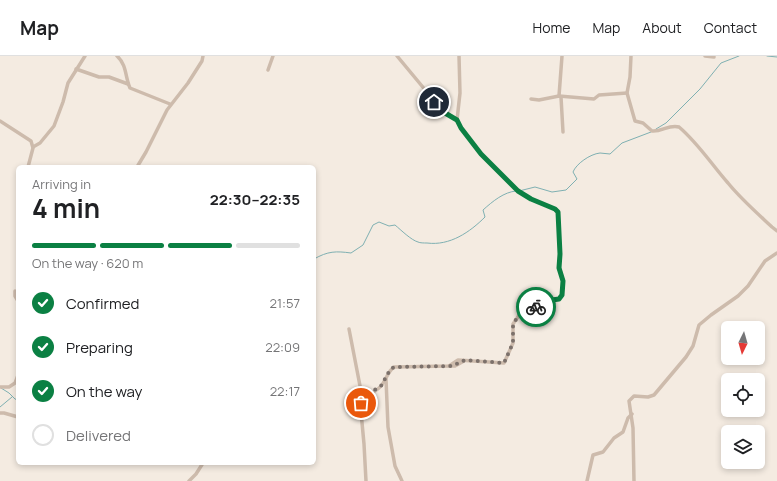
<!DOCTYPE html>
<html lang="en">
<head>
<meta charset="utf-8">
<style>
  :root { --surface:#fff; --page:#f2f2f2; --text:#202124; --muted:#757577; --line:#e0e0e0; --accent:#0b8043 }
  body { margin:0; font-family:Manrope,sans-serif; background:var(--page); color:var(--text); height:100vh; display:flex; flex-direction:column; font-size:15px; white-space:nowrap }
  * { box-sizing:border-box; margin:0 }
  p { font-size:13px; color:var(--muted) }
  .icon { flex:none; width:22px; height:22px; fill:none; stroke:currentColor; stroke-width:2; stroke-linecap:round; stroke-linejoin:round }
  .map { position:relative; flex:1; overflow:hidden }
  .panel { position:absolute; left:16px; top:109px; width:300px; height:300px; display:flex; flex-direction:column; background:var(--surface); border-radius:6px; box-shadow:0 2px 6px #0003 }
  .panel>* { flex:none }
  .needle { width:26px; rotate:185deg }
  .fabs { position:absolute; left:721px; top:265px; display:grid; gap:8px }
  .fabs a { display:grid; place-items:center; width:44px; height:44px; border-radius:6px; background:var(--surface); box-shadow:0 2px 6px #0003; font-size:20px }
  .pin { position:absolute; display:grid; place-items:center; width:34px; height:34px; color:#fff; margin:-17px; border:2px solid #fff; border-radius:50%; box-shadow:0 1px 4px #0007 }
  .courier { position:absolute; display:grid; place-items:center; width:40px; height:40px; margin:-20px; border:3px solid #0b8043; border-radius:50%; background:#fff; color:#222; box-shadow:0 1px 5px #0007 }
  .head em { font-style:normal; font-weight:700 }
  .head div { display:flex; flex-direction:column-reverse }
  .head { display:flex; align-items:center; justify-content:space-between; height:68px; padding:0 16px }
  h1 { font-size:26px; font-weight:700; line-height:30px }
  .bar { display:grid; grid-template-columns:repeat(4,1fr); gap:6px 4px; align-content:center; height:48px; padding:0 16px }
  .bar i { height:5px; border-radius:3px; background:var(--line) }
  .bar .current { background:var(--accent) }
  .bar p { grid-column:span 4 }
  ol { padding:0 16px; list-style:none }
  li { display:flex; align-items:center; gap:12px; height:44px }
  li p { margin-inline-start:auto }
  li .icon { padding:4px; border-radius:50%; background:var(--accent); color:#fff; stroke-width:4 }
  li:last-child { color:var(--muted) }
  li i { width:22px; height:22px; border:2px solid var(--line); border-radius:50% }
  header { display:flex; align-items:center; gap:24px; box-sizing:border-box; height:56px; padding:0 20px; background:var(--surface); border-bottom:1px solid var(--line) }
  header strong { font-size:19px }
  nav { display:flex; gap:22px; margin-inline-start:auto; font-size:14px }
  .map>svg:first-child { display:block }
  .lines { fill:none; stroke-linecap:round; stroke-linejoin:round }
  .stream { stroke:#7fb0b2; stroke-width:1 }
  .minor { stroke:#cdbbac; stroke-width:3.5 }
  .done { stroke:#7c716b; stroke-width:4; stroke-dasharray:0 7.2 }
  .route { stroke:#0b8043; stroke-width:5 }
</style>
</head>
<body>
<header>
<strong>Map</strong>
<nav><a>Home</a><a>Map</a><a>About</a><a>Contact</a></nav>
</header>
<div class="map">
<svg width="777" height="425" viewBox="0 0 777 425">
  <rect width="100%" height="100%" fill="#f4ebe1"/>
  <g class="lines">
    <!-- stream -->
    <g class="stream">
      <polyline points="767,0 777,1"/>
      <polyline points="656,73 666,67 700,33 721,7 739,0"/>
      <path d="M519,135L535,131L552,136L566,134L577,123L573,116C576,108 590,98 600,97C603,97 607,98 610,98L622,87L651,76"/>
      <path d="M314,203C328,195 336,195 351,197L363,189L373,169L379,166L389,170L395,169C401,174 411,184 418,186C420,187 424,187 427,187C450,190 470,176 485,161L483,154C493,145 504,136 516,135"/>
      <polyline points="1,332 9,337 15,343 18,344"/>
      <polyline points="0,351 12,341"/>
    </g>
    <!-- minor -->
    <g class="minor">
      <path d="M117,0C127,9 125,21 130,32L170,48"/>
      <polyline points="397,0 441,53 457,64"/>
      <path d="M631,0L630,21L627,37L635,65L643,67L652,75C662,76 669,68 679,71C698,87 712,109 728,127C741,143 757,157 772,171L777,175"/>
      <polyline points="705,0 714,1"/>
      <polyline points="76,13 99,21 109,21 128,28"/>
      <polyline points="268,14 273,0"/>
      <polyline points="559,40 562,0"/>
      <polyline points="561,41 563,76"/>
      <polyline points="531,43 539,44 559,40 594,43 599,39 627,37"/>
      <polyline points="0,65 31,85 33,92 28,111"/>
      <polyline points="33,91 40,87 54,70 63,46 68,27 85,0"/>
      <polyline points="137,111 146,96 167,54 188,27 202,5 203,0"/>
      <polyline points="15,235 15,240 18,245"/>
      <polyline points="349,273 361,335 361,356 364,388 366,425"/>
      <polyline points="449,310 455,310 464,305"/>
      <polyline points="386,323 388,371 395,410 402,425"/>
      <polyline points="0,331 9,331 15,327 18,319 18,288"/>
      <path d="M361,342C368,339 376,336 381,330C386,324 388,315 394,311L449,310L458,304L504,307L513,287V268L522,255L526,252L537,250L549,244L559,243L562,239L563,225L559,210L560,198L558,156L555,153L531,143L518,135L481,98L461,72L457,64L460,37L459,0"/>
      <polyline points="0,357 4,357 18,361"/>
      <polyline points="189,425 196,418 203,407"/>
      <polyline points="587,425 593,399 603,396 614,382 623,376 628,362 632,358"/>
      <polyline points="634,425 633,372 629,345 634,340 648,341 654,339 686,301 693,290 699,269 711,259 738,240 748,230 765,205 777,197"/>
    </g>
  </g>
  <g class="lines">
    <!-- done -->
    <polyline class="done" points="361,347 361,342 381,330 390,314 394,311 452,310 465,304 504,307 513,287 513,268 522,255 526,252 536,251"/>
    <!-- route -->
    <polyline class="route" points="434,46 445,57 457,64 461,72 481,98 518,135 531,143 555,153 558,156 560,198 559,212 563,225 562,239 559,243 545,245 536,251"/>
  </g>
</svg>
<div class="fabs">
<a><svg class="needle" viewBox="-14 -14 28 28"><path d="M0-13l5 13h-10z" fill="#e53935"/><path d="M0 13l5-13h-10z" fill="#757577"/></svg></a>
<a><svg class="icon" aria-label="locate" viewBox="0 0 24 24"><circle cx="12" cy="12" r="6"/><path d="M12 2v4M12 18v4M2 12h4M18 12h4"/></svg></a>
<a><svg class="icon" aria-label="layers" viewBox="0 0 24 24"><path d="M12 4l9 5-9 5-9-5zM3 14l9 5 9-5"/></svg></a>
</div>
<div class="pin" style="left:361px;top:347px;background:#ea580c"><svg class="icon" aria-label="bag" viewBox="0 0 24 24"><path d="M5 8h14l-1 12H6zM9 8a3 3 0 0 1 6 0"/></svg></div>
<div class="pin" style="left:434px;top:46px;background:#1f2937"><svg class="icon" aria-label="home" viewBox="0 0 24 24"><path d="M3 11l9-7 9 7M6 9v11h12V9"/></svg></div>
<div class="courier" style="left:536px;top:251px"><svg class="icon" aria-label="bike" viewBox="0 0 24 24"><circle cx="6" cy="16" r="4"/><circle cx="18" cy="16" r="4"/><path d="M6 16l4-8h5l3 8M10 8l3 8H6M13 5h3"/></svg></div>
<section class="panel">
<div class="head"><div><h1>4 min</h1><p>Arriving in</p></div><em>22:30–22:35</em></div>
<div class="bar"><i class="current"></i><i class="current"></i><i class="current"></i><i></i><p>On the way · 620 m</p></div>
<ol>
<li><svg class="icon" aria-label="check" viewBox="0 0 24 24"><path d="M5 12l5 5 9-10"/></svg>Confirmed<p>21:57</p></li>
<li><svg class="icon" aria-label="check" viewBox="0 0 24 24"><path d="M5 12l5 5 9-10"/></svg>Preparing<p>22:09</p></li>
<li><svg class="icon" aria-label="check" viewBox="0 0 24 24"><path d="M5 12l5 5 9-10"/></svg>On the way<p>22:17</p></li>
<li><i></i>Delivered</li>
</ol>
</section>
</div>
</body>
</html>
